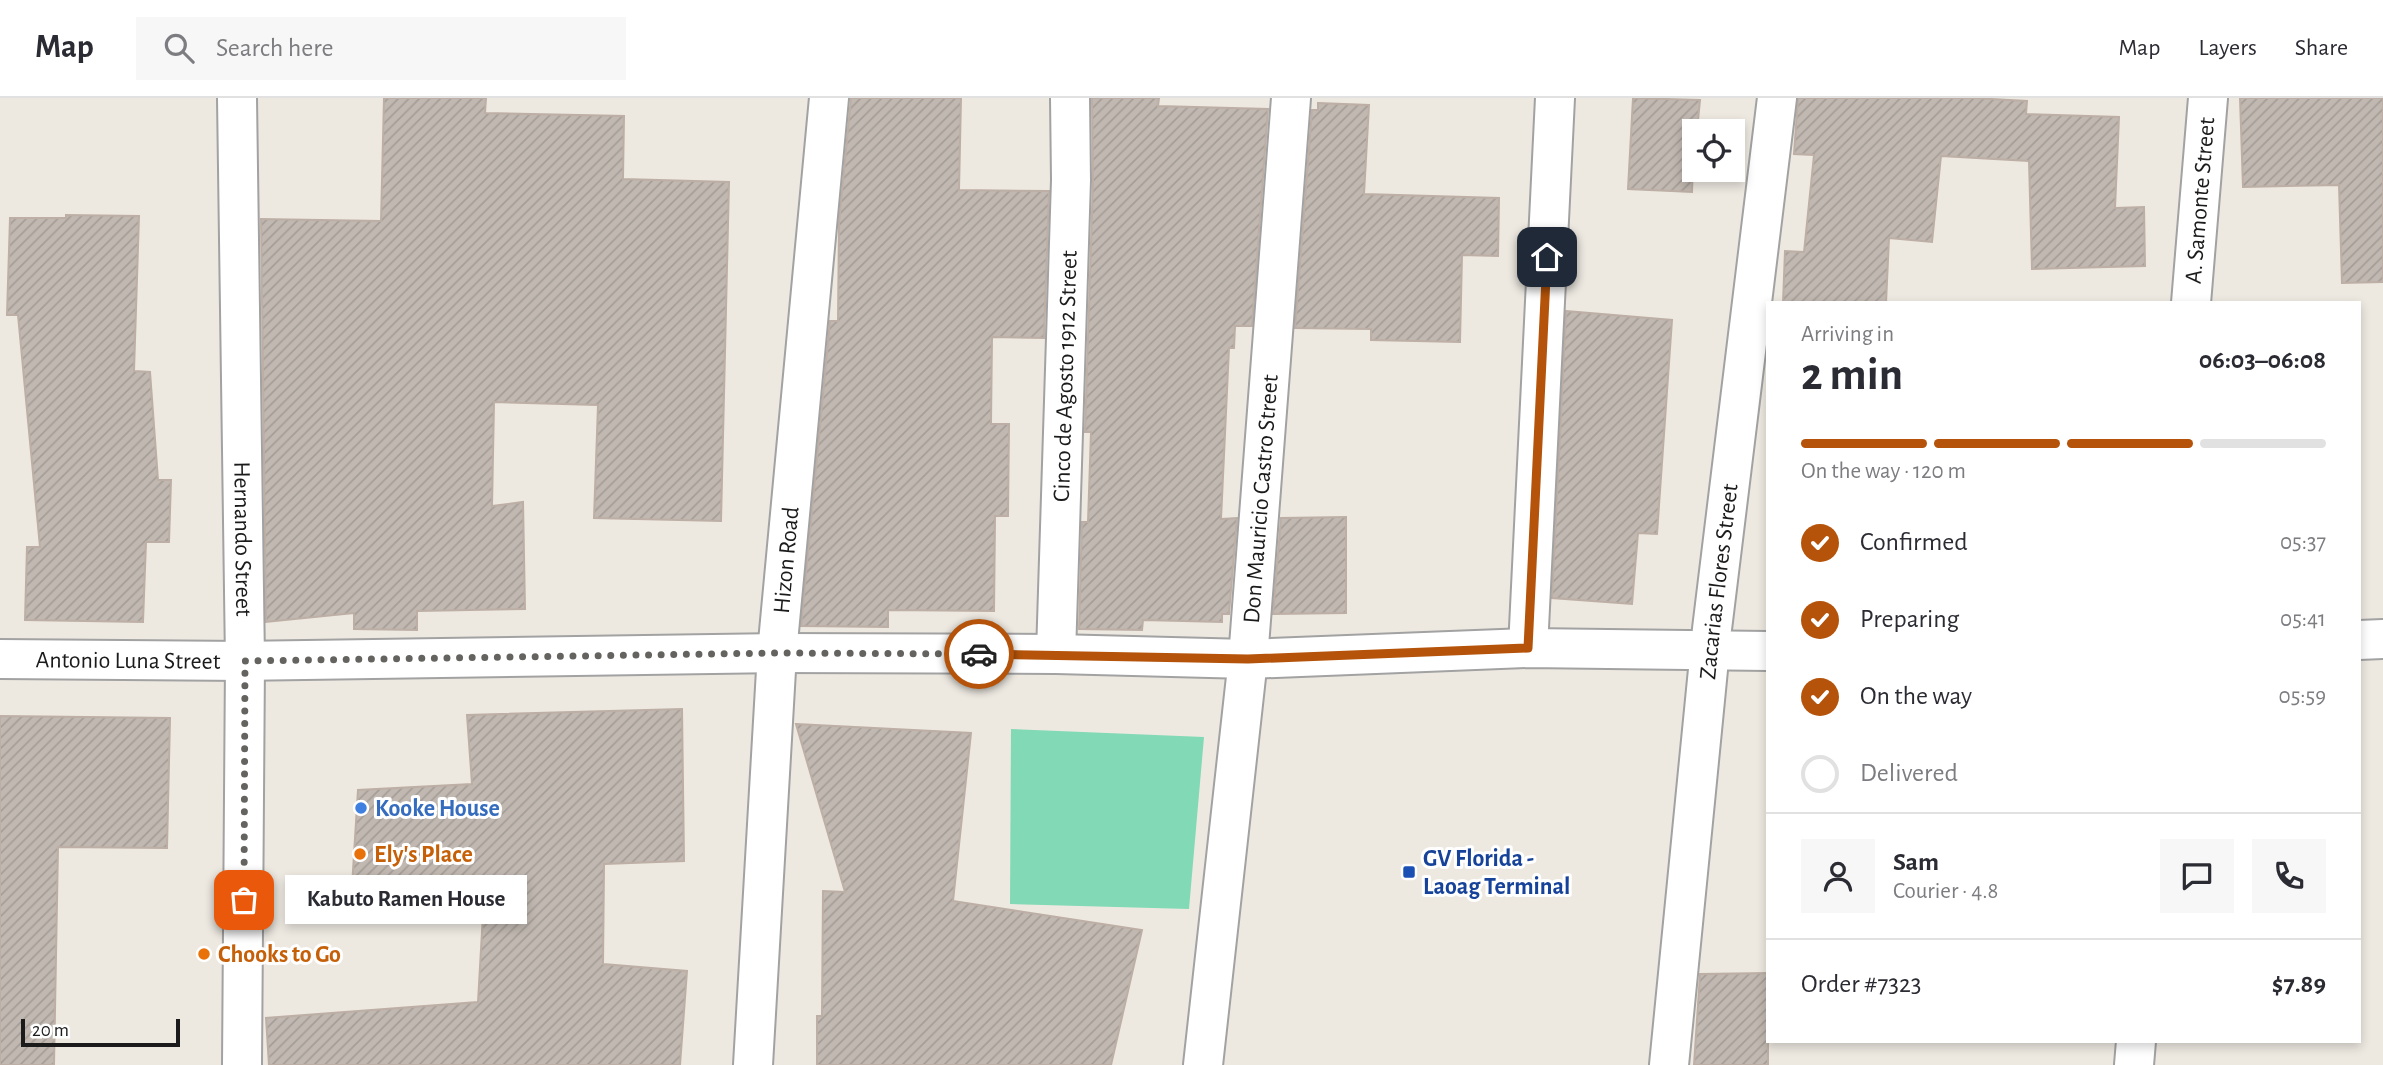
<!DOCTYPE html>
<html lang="en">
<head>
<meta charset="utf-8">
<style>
  :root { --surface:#fff; --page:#f7f7f7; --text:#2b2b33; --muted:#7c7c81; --line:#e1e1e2; --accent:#b45309 }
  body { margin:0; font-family:"Alegreya Sans",sans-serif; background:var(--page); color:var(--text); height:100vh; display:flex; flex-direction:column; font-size:26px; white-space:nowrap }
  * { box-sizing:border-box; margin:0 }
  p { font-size:23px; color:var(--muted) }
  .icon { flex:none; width:38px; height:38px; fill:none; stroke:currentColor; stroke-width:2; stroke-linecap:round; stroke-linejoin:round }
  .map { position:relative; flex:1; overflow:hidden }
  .drawer { position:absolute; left:1766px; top:203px; width:595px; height:742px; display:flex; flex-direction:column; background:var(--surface); border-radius:0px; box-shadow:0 4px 10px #0003 }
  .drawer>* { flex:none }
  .fabs { position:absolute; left:1682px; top:21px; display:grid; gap:14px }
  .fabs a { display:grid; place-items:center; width:63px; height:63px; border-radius:0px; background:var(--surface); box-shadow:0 4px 10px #0003; font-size:35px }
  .scale { position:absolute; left:21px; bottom:18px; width:159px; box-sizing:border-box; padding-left:7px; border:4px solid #1b1b1b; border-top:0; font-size:19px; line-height:24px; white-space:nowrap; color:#1b1b1b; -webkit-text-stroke:5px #fff; paint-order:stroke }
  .pin { position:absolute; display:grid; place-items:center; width:60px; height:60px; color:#fff; margin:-30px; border-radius:14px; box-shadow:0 4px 10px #0006 }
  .courier { position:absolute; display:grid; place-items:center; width:70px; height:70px; margin:-35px; border:5px solid #b45309; border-radius:50%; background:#fff; color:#222; box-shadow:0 2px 9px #0007 }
  .bubble { position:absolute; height:49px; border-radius:0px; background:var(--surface); box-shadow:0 4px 10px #0003; font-size:23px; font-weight:700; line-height:49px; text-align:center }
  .head em { font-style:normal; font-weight:700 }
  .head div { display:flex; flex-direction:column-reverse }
  .head { display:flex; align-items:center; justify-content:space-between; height:119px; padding:0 35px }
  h1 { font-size:46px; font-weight:700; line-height:52px }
  .bar { display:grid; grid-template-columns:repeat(4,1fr); gap:10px 7px; align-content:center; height:84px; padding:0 35px }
  .bar i { height:9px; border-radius:5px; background:var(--line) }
  .bar .selected { background:var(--accent) }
  .bar p { grid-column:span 4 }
  .line { display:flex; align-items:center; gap:18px; padding:0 35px; border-top:2px solid var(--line) }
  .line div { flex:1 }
  .round { display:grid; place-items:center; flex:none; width:74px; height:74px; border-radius:0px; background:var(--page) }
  ol { padding:0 35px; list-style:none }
  li { display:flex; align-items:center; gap:21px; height:77px }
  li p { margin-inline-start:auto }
  li .icon { padding:7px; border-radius:50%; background:var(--accent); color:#fff; stroke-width:4 }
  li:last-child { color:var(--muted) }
  li i { width:38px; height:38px; border:4px solid var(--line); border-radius:50% }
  header { display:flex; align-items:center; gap:42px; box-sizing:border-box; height:98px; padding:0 35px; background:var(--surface); border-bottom:2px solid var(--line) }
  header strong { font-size:33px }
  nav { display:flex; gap:38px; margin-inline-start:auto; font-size:24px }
  .search { width:490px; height:63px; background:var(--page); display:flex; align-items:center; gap:18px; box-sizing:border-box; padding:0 24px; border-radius:0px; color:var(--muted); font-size:26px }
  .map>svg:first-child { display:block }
  .pitch { fill:#82d9b5 }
  .building { fill:url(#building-hatch); stroke:#bdafa5; stroke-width:2 }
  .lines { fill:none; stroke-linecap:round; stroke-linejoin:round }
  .minor-casing { stroke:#a2a2a2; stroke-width:42 }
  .minor { stroke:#fff; stroke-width:38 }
  .done { stroke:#646360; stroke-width:7; stroke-dasharray:0 12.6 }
  .route { stroke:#b45309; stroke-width:9 }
  .shop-dot { fill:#3f7fe0; stroke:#fff; stroke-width:2.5 }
  .food-dot { fill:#e8710a; stroke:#fff; stroke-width:2.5 }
  .transit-dot { fill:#1a4fb4; stroke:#fff; stroke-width:2.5 }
  .labels { text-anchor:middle; stroke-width:6; stroke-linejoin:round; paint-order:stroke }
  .street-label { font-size:24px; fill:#1b1b1b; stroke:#fff }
  .shop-label { font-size:24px; font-weight:bold; fill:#366cbe; stroke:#fff; text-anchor:start }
  .food-label { font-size:24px; font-weight:bold; fill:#c56008; stroke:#fff; text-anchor:start }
  .transit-label { font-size:24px; font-weight:bold; fill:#164399; stroke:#fff; text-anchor:start }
</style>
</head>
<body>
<header>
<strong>Map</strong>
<div class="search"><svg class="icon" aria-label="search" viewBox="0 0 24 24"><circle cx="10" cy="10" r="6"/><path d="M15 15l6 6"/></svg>Search here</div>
<nav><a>Map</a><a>Layers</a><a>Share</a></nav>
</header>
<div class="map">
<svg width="2383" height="967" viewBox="0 0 2383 967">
  <defs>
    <pattern id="building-hatch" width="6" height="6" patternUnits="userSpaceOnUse" patternTransform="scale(1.75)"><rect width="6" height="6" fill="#c1b8b1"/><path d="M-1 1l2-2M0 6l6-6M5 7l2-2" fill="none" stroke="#a59e98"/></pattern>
  </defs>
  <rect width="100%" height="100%" fill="#ede9e1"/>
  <!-- pitch -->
  <polygon class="pitch" points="1011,631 1204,639 1189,811 1010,806"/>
  <!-- building -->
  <g class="building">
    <polygon points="384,0 486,0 485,15 624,18 623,81 729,84 721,423 594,420 598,307 494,304 492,408 523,404 525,511 417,513 417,532 354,531 354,515 266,524 261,121 381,123"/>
    <polygon points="851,0 961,0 959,92 1049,93 1044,240 992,239 991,326 1009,326 1008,418 995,418 994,513 888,512 888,529 801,528 830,223 838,223 839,125"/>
    <polygon points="1092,0 1159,0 1158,8 1268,11 1252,228 1235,228 1234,250 1229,250 1221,421 1237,420 1229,516 1222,516 1222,524 1143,522 1142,532 1079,531 1082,424 1088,424 1091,334 1085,334 1093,83"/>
    <polygon points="1633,0 1700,2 1697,33 1694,33 1692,94 1628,91"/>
    <polygon points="1798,0 1974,0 2027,3 2026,16 2119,19 2115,110 2144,109 2145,168 2032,171 2029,63 1941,58 1932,144 1889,140 1886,205 1783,205 1785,153 1804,154 1814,57 1794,56"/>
    <polygon points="2240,0 2383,0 2383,184 2342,185 2339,87 2243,89"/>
    <polygon points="1318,5 1369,7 1364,96 1499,100 1498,158 1462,157 1460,244 1371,242 1371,231 1295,230 1312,12 1318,12"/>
    <polygon points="66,117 139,118 134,273 150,274 158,382 171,382 169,444 146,444 143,524 25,522 27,449 40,449 18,217 7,217 10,120 66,120"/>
    <polygon points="1566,213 1672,222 1657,436 1638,435 1632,506 1552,500"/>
    <polygon points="1346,419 1346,515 1273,516 1281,420"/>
    <polygon points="682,611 684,763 604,766 603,866 687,873 680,967 269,967 266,920 478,904 483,816 350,821 358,692 472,686 467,617"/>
    <polygon points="0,618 170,620 167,750 58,749 54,967 0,967"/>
    <polygon points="796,626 971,635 953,803 1142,832 1111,967 817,967 817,918 822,918 823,793 845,794"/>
    <polygon points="1768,875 1768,967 1694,967 1700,876"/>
  </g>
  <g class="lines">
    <!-- minor casing -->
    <g class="minor-casing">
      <g id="minor">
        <path id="s1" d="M237,0L245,563L242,967"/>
        <path id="s2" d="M2191,205L2208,0"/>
        <polyline points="2359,542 2383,541"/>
        <polyline points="1528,550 1555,0"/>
        <path id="s3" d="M1056,556L1071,82L1070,0"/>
        <path id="s4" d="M0,561L245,563L777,555L1056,556L1248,561L1528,550L1768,553"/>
        <path id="s5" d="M753,967L777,555L829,0"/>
        <path id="s6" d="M1203,967L1248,561L1291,0"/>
        <path id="s7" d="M1669,967L1712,531L1777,0"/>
        <polyline points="2134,967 2136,943"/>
      </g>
    </g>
    <!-- minor -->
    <use href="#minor" class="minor"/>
  </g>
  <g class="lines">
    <!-- done -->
    <polyline class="done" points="244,802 245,563 777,555 979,556"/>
    <!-- route -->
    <polyline class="route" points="979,556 1248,561 1528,550 1547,159"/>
  </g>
  <!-- markers -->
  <circle class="shop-dot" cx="361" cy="710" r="7"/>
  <g class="food-dot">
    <circle cx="360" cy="756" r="7"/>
    <circle cx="204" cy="856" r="7"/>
  </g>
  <rect class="transit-dot" x="1402" y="767" width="14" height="14" rx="3.5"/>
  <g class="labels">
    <!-- street labels -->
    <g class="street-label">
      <text dy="8" stroke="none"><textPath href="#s2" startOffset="103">A. Samonte Street</textPath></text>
      <text dy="8" stroke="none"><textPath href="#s3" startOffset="278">Cinco de Agosto 1912 Street</textPath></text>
      <text dy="8" stroke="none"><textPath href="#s6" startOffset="569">Don Mauricio Castro Street</textPath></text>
      <text dy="8" stroke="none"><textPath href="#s1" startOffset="441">Hernando Street</textPath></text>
      <text dy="8" stroke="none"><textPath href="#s5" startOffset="506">Hizon Road</textPath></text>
      <text dy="8" stroke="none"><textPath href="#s7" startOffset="486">Zacarias Flores Street</textPath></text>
      <text dy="8" stroke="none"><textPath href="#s4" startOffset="128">Antonio Luna Street</textPath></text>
    </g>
    <!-- shop labels -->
    <g class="shop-label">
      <text x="375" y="718">Kooke House</text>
    </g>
    <!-- food labels -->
    <g class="food-label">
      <text x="374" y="764">Ely's Place</text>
      <text x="218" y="864">Chooks to Go</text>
    </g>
    <!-- transit labels -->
    <g class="transit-label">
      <text x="1423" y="768">GV Florida -<tspan x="1423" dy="28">Laoag Terminal</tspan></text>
    </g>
  </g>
</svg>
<div class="fabs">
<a><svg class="icon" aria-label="locate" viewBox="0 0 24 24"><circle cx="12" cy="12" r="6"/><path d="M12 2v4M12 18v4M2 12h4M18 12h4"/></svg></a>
</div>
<div class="scale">20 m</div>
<div class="pin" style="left:244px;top:802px;background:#ea580c"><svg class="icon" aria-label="bag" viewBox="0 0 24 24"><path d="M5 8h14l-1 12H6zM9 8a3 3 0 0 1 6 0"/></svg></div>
<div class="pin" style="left:1547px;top:159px;background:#1f2937"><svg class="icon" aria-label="home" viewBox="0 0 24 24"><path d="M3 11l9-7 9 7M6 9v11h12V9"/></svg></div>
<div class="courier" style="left:979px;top:556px"><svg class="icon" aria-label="car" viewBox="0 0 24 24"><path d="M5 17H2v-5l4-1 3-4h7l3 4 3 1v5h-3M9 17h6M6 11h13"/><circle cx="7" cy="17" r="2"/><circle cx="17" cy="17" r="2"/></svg></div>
<div class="bubble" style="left:285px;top:777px;width:242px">Kabuto Ramen House</div>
<section class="drawer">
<div class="head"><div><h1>2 min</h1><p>Arriving in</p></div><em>06:03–06:08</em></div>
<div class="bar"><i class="selected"></i><i class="selected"></i><i class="selected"></i><i></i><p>On the way · 120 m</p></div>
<ol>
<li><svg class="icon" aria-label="check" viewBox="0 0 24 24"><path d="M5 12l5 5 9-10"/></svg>Confirmed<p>05:37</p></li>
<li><svg class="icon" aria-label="check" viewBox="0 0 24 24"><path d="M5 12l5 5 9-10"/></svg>Preparing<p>05:41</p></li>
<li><svg class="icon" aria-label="check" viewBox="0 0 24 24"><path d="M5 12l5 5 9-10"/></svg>On the way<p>05:59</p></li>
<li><i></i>Delivered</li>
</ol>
<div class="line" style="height:126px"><a class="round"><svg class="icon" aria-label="person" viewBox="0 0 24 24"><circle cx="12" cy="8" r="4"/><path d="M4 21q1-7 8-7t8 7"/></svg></a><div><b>Sam</b><p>Courier · 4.8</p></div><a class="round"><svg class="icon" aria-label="chat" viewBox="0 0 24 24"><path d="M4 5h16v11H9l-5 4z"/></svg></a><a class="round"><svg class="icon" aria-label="phone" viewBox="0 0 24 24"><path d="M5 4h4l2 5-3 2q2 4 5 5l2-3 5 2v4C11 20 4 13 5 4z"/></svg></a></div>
<div class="line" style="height:91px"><div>Order #7323</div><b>$7.89</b></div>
</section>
</div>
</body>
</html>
